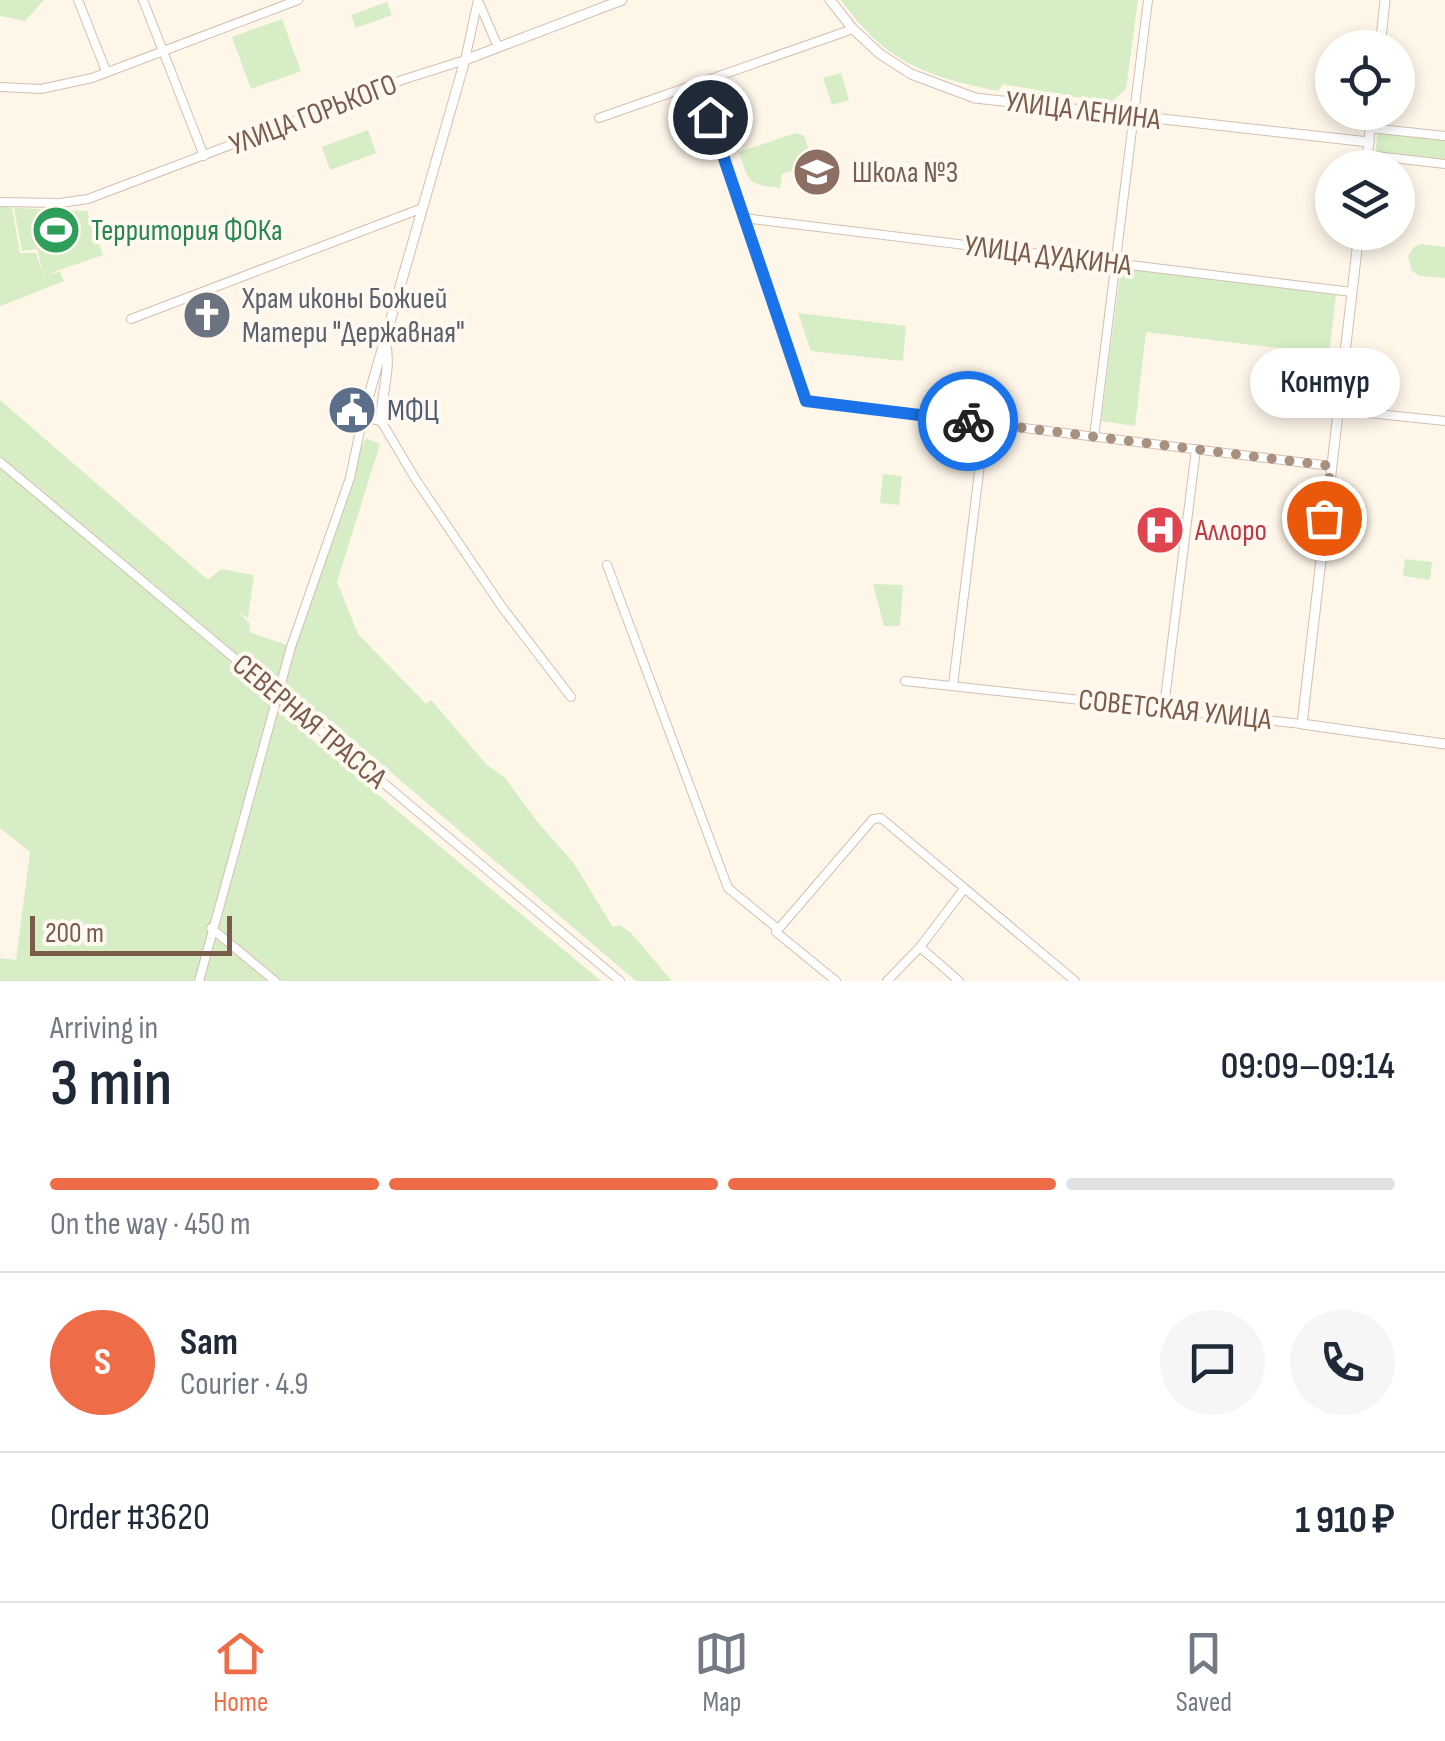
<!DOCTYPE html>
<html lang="en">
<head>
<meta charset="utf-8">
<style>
  :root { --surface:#fff; --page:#f6f6f7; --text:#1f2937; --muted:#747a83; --line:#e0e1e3; --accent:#ee6c48 }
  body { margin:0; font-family:"Sofia Sans Condensed",sans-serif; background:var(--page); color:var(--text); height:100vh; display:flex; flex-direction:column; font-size:38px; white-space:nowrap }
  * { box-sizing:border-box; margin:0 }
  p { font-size:32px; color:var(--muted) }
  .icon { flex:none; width:55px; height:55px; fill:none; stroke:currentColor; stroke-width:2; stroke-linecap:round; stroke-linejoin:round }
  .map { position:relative; height:981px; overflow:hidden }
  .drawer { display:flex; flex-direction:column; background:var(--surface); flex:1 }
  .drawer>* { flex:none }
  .controls { position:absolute; left:1315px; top:30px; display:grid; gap:20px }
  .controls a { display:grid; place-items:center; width:100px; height:100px; border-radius:50%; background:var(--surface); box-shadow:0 5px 15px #0003; font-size:50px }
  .scale { position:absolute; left:30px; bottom:25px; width:202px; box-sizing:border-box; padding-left:10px; border:5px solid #7b5b4a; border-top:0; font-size:28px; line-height:35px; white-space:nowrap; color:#7b5b4a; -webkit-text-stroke:8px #fff9f1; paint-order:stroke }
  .pin { position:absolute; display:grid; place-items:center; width:85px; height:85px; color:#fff; margin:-42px; border:5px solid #fff; border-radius:50%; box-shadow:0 2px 10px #0007 }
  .courier { position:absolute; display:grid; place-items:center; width:100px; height:100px; margin:-50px; border:8px solid #1a73e8; border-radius:50%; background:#fff; color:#222; box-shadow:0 2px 12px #0007 }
  .bubble { position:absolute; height:70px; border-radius:35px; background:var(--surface); box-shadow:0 5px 15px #0003; font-size:32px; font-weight:600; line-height:70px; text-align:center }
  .headline em { font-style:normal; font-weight:600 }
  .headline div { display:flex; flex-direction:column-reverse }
  .headline { display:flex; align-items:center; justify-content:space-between; height:170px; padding:0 50px }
  h1 { font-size:65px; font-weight:600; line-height:75px }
  .bar { display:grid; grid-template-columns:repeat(4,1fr); gap:15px 10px; align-content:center; height:120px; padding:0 50px }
  .bar i { height:12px; border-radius:8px; background:var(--line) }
  .bar .on { background:var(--accent) }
  .bar p { grid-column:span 4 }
  .line { display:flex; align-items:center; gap:25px; padding:0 50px; border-top:2px solid var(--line) }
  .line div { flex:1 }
  .round { display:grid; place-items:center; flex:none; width:105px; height:105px; border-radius:52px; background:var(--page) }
  .tabs { display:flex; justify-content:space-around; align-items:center; height:140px; border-top:2px solid var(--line); background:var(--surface); font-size:28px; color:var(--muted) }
  .tabs a { display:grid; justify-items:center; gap:5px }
  .tabs .on { color:var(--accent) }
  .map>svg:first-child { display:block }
  .green { fill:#d6edc6 }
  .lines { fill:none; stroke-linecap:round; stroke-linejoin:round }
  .minor-casing { stroke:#d4bfb0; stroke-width:10 }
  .tertiary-casing { stroke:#d4bfb0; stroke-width:11 }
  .minor { stroke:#fff; stroke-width:8 }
  .tertiary { stroke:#fff; stroke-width:9 }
  .done { stroke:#a99182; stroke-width:10; stroke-dasharray:0 18 }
  .route { stroke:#1a73e8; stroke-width:12 }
  .labels { text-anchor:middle; stroke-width:8; stroke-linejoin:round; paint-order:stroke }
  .street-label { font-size:30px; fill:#7b5b4a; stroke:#fff9f1 }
  .education-label { font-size:30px; fill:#785e54; stroke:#fff9f1; text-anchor:start }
  .leisure-label { font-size:30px; fill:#27864d; stroke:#fff9f1; text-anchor:start }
  .worship-label { font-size:30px; fill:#5b616d; stroke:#fff9f1; text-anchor:start }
  .service-label { font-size:30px; fill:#4e5e75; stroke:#fff9f1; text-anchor:start }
  .health-label { font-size:30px; fill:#be3a42; stroke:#fff9f1; text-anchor:start }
</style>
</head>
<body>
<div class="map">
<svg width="1445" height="981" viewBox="0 0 1445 981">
  <rect width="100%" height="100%" fill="#fef6e9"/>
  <!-- green -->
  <g class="green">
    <polygon points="0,0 44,0 25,21 0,16"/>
    <path d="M841,0H1138L1126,89L1110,103L1003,84L998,91C926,76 886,63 841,0Z"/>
    <polygon points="387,2 392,15 356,28 351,15"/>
    <polygon points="282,19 301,71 251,89 232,37"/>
    <polygon points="841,73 849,100 832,105 823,78"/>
    <polygon points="368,130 376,153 330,170 322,147"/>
    <polygon points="1378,132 1445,139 1445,161 1375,153"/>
    <path d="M796,133L804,136L810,153V164L782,174L780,188C747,184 749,183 739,152Z"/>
    <polygon points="0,206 12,208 20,253 36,253 44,276 37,249 22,251 14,208 87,211 103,255 48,274 60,272 64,281 0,306"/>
    <polygon points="1421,244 1445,247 1445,278 1420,276 1412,271 1408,256 1414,247"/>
    <polygon points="1121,267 1336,295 1329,354 1146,332 1135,426 1101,421"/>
    <polygon points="798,313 906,326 903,361 811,351"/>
    <polygon points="0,400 208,580 221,569 254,575 248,618 239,612 250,624 249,632 290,646 355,460 366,438 380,444 337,582 358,634 426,704 431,700 487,765 505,778 539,824 573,862 613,927 620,925 631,933 672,981 636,981 320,712 303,732 601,981 0,981 0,958 16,960 30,852 0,828"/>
    <polygon points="883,474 902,476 899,505 880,503"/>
    <polygon points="1405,559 1432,562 1430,580 1403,576"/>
    <polygon points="873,584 903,585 900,626 884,626"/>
  </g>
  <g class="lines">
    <!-- minor casing -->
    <g class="minor-casing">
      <g id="minor">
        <polyline points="78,0 106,71"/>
        <polyline points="143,0 204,156"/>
        <polyline points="480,5 498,47"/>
        <polyline points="699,83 806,401 1331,466"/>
        <polyline points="0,87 41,89 92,78 298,0"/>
        <polyline points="599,118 853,29"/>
        <polyline points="1370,128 1445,136"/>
        <polyline points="1367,155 1445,164"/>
        <polyline points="0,202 60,203 88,199 402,80 465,60 478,0"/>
        <polyline points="744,218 1352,292"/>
        <polyline points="131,319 420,209"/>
        <polyline points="1339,410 1445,421"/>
        <polyline points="381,421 416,480 502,607 571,697"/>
        <polyline points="1094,437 1148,0"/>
        <polyline points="0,462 620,981"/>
        <polyline points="607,565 728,888 778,929"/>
        <polyline points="905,681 1302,724"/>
        <polyline points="953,685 985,423"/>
        <polyline points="1164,707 1196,449"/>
        <polyline points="211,928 275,981"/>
        <polyline points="920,947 959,981"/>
        <polyline points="199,981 291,647 350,478 363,416"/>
        <polyline points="836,981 776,932 873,819 881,818 1075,981"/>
        <polyline points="887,981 920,947 964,889"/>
      </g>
    </g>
    <!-- tertiary casing -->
    <g class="tertiary-casing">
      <g id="tertiary">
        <polyline points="830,0 853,29 880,54 911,74 975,98 1369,142"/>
        <polyline points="1380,48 1385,0"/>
        <polyline points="1366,168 1372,112"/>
        <polyline points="1359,232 1302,724 1445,744"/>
        <path d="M385,341C392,368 381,393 381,421L363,416L465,60L622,0"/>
      </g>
    </g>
    <!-- minor -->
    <use href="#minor" class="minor"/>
    <!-- tertiary -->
    <use href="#tertiary" class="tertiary"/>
  </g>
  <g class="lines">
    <!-- done -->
    <polyline class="done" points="968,421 1331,466 1324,518"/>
    <!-- route -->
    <polyline class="route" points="710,117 806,401 968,421"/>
  </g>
  <!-- icons -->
  <defs>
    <g id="school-disc" transform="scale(2.5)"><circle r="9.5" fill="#8d6e63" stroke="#fff9f1"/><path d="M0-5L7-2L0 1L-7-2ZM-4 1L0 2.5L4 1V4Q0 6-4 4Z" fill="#fff"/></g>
    <g id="stadium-disc" transform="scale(2.5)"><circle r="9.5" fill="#2e9e5b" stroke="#fff9f1"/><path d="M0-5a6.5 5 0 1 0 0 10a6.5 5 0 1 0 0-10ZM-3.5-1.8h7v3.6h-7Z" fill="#fff"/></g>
    <g id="church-disc" transform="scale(2.5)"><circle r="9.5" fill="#6b7280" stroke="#fff9f1"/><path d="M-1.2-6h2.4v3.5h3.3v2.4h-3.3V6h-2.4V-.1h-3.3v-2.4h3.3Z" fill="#fff"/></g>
    <g id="civic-disc" transform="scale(2.5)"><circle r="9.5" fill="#5c6f8a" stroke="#fff9f1"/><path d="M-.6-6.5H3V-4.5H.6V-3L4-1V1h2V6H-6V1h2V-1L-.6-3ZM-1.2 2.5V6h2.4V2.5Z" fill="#fff"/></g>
    <g id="hospital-disc" transform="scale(2.5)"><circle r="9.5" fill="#e0444e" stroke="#fff9f1"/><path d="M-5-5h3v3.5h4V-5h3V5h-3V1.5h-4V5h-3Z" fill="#fff"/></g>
  </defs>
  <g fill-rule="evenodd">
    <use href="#school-disc" x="817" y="172"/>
    <use href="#stadium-disc" x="56" y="230"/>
    <use href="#church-disc" x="207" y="315"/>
    <use href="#civic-disc" x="352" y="410"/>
    <use href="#hospital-disc" x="1160" y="530"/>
  </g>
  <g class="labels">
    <!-- street labels -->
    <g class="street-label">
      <text transform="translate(1083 110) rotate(7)" y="10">УЛИЦА ЛЕНИНА</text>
      <text transform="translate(313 114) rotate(-21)" y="10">УЛИЦА ГОРЬКОГО</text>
      <text transform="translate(1048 255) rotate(7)" y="10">УЛИЦА ДУДКИНА</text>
      <text transform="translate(1175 709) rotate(6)" y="10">СОВЕТСКАЯ УЛИЦА</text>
      <text transform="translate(310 721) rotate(40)" y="10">СЕВЕРНАЯ ТРАССА</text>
    </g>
    <!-- education labels -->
    <g class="education-label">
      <text x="852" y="182">Школа №3</text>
    </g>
    <!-- leisure labels -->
    <g class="leisure-label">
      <text x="91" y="240">Территория ФОКа</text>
    </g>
    <!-- worship labels -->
    <g class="worship-label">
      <text x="242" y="308">Храм иконы Божией<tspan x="242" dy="34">Матери "Державная"</tspan></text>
    </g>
    <!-- service labels -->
    <g class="service-label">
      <text x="387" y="420">МФЦ</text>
    </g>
    <!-- health labels -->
    <g class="health-label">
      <text x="1195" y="540">Аллоро</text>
    </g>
  </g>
</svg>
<div class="controls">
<a><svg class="icon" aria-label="locate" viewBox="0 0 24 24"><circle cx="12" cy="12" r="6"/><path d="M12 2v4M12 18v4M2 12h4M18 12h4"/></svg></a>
<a><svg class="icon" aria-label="layers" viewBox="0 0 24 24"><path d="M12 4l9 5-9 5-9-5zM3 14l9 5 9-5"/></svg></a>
</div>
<div class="scale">200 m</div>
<div class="pin" style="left:1324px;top:518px;background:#ea580c"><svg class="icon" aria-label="bag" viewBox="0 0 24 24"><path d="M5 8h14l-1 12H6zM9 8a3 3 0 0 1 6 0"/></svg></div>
<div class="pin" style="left:710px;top:117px;background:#1f2937"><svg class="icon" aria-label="home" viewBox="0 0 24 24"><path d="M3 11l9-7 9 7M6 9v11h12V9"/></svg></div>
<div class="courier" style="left:968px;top:421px"><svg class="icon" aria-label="bike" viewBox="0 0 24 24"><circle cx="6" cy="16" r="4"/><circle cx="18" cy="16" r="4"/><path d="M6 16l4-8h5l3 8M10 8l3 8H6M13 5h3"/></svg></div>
<div class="bubble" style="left:1250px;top:348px;width:150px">Контур</div>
</div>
<section class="drawer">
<div class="headline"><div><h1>3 min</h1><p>Arriving in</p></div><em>09:09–09:14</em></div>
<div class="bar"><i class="on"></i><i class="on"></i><i class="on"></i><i></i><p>On the way · 450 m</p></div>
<div class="line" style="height:180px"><b class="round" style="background:var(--accent);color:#fff">S</b><div><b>Sam</b><p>Courier · 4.9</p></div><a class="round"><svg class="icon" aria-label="chat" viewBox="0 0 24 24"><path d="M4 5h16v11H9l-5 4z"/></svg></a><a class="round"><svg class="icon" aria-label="phone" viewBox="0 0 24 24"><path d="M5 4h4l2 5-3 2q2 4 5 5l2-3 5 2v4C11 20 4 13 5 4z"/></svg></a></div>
<div class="line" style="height:130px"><div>Order #3620</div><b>1 910 ₽</b></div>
</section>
<nav class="tabs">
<a class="on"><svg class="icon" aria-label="home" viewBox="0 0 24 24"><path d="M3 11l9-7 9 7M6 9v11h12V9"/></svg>Home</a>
<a><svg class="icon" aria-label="map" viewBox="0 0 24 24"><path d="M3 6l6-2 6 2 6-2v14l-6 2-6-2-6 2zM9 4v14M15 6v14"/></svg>Map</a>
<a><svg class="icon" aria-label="saved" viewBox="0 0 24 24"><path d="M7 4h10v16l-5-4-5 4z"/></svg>Saved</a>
</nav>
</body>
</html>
